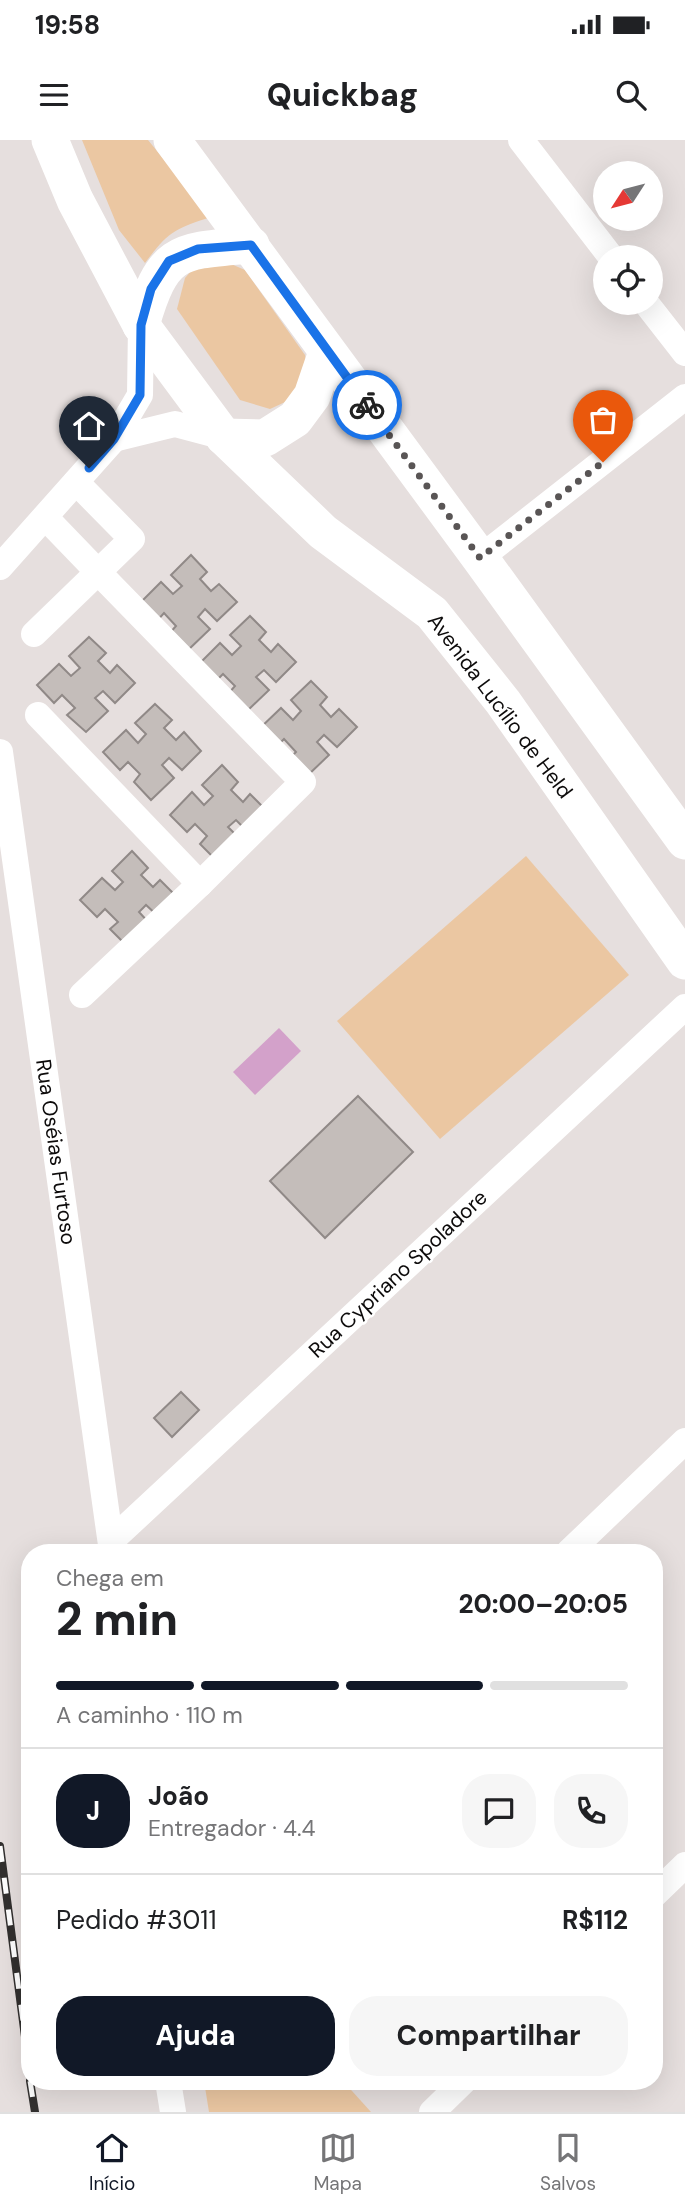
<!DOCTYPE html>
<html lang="pt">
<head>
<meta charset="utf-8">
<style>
  :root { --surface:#fff; --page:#f6f6f6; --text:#202124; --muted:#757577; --line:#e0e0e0; --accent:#111827 }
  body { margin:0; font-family:"DM Sans",sans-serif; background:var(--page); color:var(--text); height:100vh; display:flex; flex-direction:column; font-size:26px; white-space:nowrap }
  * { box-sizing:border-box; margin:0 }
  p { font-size:23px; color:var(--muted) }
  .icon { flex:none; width:38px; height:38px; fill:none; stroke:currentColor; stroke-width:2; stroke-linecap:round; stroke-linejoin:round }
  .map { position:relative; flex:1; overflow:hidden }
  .drawer { position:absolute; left:21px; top:1404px; width:642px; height:546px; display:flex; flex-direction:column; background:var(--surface); border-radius:28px; box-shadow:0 7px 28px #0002 }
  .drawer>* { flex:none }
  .needle { width:46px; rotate:234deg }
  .controls { position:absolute; left:593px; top:21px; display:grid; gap:14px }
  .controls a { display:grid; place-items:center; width:70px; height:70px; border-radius:50%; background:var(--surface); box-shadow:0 7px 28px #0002; font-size:35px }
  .pin { position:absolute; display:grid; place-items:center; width:60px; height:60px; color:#fff; margin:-72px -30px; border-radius:50% 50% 50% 0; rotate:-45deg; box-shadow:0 0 7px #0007 }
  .pin .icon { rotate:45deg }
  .courier { position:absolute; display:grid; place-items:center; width:70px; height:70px; margin:-35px; border:5px solid #1a73e8; border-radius:50%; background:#fff; color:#222; box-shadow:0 2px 9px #0007 }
  .summary em { font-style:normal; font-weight:800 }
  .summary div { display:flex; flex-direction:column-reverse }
  .summary { display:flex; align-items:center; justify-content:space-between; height:119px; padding:0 35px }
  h1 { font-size:46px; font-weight:800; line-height:52px }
  .bar { display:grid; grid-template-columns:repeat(4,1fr); gap:10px 7px; align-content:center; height:84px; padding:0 35px }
  .bar i { height:9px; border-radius:5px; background:var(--line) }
  .bar .selected { background:var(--accent) }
  .bar p { grid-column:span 4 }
  .line { display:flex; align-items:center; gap:18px; padding:0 35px; border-top:2px solid var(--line) }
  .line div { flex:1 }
  .round { display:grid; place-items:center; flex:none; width:74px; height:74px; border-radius:28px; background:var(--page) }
  .button { display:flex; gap:14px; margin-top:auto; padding:14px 35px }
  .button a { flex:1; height:80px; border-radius:28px; background:var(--accent); color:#fff; font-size:28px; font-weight:800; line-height:80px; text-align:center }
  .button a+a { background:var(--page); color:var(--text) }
  .status { display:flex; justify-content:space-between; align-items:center; height:49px; padding:0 35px; background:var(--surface); direction:ltr }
  .status svg { height:19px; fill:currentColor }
  header { display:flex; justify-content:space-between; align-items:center; height:91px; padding:0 35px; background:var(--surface); font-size:32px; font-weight:800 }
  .menu { display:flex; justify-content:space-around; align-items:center; height:98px; border-top:2px solid var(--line); background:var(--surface); font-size:19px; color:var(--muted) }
  .menu a { display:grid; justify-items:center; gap:4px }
  .menu .selected { color:var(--accent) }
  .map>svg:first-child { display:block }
  .green { fill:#ebc7a2 }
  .water { fill:#d3a1ca }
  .building { fill:#c4bdba; stroke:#908987; stroke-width:2 }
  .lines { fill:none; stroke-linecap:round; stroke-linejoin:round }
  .minor { stroke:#fff; stroke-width:26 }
  .secondary { stroke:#fff; stroke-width:37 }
  .rail-casing { stroke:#32302f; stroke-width:8 }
  .rail { stroke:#fff; stroke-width:5; stroke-dasharray:16; stroke-linecap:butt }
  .done { stroke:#595555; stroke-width:7; stroke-dasharray:0 12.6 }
  .route { stroke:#1a73e8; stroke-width:9 }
  .labels { text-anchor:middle; stroke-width:5; stroke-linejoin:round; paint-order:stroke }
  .street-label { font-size:21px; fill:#0d0b0b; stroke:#fff }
</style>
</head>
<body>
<div class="status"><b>19:58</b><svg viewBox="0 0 49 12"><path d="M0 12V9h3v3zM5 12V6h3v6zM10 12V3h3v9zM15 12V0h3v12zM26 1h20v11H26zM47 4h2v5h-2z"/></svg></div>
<header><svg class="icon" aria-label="menu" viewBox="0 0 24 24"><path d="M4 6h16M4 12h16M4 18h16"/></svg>Quickbag<svg class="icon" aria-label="search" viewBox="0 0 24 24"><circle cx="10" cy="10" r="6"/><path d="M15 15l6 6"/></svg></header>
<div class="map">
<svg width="685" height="1972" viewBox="0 0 685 1972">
  <rect width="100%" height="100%" fill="#e6dfde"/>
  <!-- green -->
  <g class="green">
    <path d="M82,0H148L211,77C174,89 168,92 145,123L119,90Z"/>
    <polygon points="199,122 231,124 245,130 305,215 310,241 296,257 270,269 240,260 177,169 185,138"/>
    <polygon points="526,716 629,835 440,999 337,881"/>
    <polygon points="204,1941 343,1941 371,1972 209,1972"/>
  </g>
  <!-- water -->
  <polygon class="water" points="279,888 301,911 255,955 233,932"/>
  <!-- building -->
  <g class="building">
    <polygon points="191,415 207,432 200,439 211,451 219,444 237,462 217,481 205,469 198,477 210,489 187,511 169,494 176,486 164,473 156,482 139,464 161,442 173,454 182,446 171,435"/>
    <polygon points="250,476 266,492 259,500 271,512 278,504 296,522 276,542 264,530 256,537 269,550 246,572 228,554 235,546 223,534 215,542 198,525 220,503 232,515 241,506 230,495"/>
    <polygon points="89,497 106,513 98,521 110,533 117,525 135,543 115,563 103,551 95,558 108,571 86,592 67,575 75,568 62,555 54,563 37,545 59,524 71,536 80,528 69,516"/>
    <polygon points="311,541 327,557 320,565 331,577 339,569 357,587 337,607 324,595 317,602 329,615 307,636 289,619 296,612 284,599 276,607 258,590 281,568 293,580 301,571 291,560"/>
    <polygon points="155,564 172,580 164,588 176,600 184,592 201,611 182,630 169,618 162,625 174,638 151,660 134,642 140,634 128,622 120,630 103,612 126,590 138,603 146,594 135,583"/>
    <polygon points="222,625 238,642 231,650 243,662 250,654 268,672 248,692 236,680 228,687 241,700 218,722 200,704 207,696 195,684 187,692 170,675 192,652 204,665 213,656 202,645"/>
    <polygon points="132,711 148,728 141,735 153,747 160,740 178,758 159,777 146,765 139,772 151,785 128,807 110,789 118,782 105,769 97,777 80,760 102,738 115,750 123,742 112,731"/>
    <polygon points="358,956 413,1012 325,1098 270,1041"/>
    <polygon points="181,1252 199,1270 172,1297 154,1278"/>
  </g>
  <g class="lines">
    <!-- minor -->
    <g class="minor">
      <polyline points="521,0 611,117"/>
      <polyline points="646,163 685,213"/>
      <polyline points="114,299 175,284 224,297"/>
      <polyline points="76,342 132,399 98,432 303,642 200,744 82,855"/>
      <polyline points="480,418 685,257"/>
      <polyline points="0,427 114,299 140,255 141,185"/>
      <polyline points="34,494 98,432 45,377"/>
      <polyline points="38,575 200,744"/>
      <polyline points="0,612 112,1412"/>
      <polyline points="111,1401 685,867"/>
      <polyline points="569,1412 685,1301"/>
      <polyline points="654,1755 685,1725"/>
      <polyline points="168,1941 173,1972"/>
      <polyline points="432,1972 464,1941"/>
    </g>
    <!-- secondary -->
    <g class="secondary">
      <polyline points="50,0 75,60 141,185 224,297 323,392 432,473 503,562 685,821"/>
      <polyline points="172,0 480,418 685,701"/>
      <path d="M141,185C163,109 177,111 251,105"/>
      <polyline points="224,297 265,298 295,279 312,256 327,212"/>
    </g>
    <!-- rail casing -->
    <g class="rail-casing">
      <g id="rail">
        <polyline points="0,1706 30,1935"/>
        <polyline points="30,1941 35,1972"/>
      </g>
    </g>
    <!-- rail -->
    <use href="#rail" class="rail"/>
  </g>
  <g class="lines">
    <!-- done -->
    <polyline class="done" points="367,265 480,418 603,322"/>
    <!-- route -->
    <polyline class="route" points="89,328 114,299 140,255 141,185 151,149 169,121 198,109 251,105 367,265"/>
  </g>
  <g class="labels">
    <!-- street labels -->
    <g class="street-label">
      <text transform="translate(500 566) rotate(53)" y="7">Avenida Lucílio de Held</text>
      <text transform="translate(56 1012) rotate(82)" y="7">Rua Oséias Furtoso</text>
      <text transform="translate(398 1134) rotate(-43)" y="7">Rua Cypriano Spoladore</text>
    </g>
  </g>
</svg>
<div class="controls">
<a><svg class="needle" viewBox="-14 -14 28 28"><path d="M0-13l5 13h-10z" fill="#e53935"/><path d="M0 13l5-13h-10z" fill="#757577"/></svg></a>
<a><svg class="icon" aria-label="locate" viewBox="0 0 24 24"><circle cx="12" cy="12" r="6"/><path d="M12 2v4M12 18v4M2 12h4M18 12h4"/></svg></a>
</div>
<div class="pin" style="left:603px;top:322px;background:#ea580c"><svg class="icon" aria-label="bag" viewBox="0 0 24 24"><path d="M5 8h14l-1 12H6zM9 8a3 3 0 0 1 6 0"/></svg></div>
<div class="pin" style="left:89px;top:328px;background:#1f2937"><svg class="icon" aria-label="home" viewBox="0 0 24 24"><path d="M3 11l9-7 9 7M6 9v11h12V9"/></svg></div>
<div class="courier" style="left:367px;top:265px"><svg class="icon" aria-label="bike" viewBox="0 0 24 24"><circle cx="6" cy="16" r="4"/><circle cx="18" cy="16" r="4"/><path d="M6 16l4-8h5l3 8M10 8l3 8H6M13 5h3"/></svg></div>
<section class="drawer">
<div class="summary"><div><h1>2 min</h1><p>Chega em</p></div><em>20:00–20:05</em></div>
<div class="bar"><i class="selected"></i><i class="selected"></i><i class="selected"></i><i></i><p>A caminho · 110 m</p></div>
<div class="line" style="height:126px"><b class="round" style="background:var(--accent);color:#fff">J</b><div><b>João</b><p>Entregador · 4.4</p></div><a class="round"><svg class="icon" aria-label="chat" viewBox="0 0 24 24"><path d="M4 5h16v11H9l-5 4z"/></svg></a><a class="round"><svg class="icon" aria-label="phone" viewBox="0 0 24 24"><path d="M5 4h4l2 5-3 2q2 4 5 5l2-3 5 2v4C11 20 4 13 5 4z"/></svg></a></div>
<div class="line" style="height:91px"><div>Pedido #3011</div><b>R$112</b></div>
<div class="button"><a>Ajuda</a><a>Compartilhar</a></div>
</section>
</div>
<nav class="menu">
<a class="selected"><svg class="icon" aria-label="home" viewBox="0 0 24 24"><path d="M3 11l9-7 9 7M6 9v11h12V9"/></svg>Início</a>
<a><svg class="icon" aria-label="map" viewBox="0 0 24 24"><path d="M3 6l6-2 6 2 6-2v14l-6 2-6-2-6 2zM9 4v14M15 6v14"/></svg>Mapa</a>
<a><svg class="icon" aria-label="saved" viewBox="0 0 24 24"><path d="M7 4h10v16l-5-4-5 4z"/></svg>Salvos</a>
</nav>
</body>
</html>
